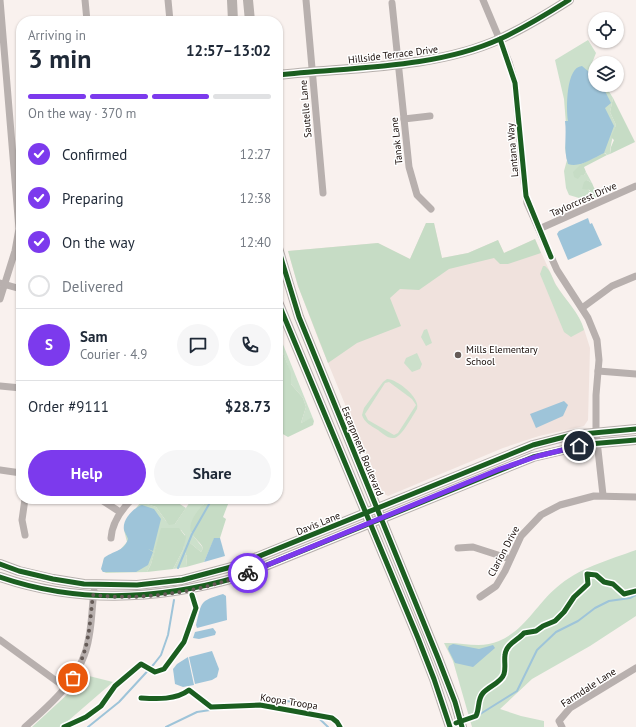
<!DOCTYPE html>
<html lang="en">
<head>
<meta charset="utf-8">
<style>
  :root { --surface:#fff; --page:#f6f6f7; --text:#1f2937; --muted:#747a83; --line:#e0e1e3; --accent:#7c3aed }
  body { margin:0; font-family:"PT Sans",sans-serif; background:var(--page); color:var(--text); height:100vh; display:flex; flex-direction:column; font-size:15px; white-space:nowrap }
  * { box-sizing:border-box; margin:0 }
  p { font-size:13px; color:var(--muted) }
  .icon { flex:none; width:22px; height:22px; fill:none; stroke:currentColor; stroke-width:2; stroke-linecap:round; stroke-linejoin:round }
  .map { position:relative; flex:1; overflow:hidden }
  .side { position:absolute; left:16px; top:16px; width:267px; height:488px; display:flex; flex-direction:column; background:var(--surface); border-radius:16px; box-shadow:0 1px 3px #0004 }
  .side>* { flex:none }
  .buttons { position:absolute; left:588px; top:12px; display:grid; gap:8px }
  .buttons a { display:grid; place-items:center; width:36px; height:36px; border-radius:50%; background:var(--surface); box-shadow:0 1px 3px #0004; font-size:20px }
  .pin { position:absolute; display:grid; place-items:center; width:34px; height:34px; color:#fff; margin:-17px; border:2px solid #fff; border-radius:50%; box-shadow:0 1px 4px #0007 }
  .courier { position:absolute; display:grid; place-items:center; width:40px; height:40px; margin:-20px; border:3px solid #7c3aed; border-radius:50%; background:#fff; color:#222; box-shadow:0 1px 5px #0007 }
  .summary em { font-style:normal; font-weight:600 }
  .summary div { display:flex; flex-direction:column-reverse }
  .summary { display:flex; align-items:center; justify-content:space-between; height:68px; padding:0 12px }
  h1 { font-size:26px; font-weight:600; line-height:30px }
  .bar { display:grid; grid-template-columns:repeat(4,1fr); gap:6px 4px; align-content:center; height:48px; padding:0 12px }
  .bar i { height:5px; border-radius:3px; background:var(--line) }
  .bar .selected { background:var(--accent) }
  .bar p { grid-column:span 4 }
  .line { display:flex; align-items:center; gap:10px; padding:0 12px; border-top:1px solid var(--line) }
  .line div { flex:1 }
  .round { display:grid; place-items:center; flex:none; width:42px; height:42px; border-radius:21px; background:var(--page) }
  ol { padding:0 12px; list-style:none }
  li { display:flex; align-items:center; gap:12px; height:44px }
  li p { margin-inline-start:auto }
  li .icon { padding:4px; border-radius:50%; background:var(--accent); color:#fff; stroke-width:4 }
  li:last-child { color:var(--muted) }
  li i { width:22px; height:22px; border:2px solid var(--line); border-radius:50% }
  .button { display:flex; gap:8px; margin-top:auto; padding:8px 12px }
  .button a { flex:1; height:46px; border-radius:24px; background:var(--accent); color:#fff; font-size:16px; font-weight:600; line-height:46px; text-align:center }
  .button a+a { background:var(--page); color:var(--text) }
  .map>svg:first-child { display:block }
  .built { fill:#f0e2dd }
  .green { fill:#cce0cb; fill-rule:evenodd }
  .forest { fill:#c6dcc5 }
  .water { fill:#9ec4d9 }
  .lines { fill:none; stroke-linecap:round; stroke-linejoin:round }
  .stream { stroke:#9ec4d9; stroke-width:2 }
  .street { stroke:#b8b0ae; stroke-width:7 }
  .secondary { stroke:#b7b0ad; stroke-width:10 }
  .cycleway-casing { stroke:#fff; stroke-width:8 }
  .cycleway { stroke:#1b5e20; stroke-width:5 }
  .done { stroke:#655b57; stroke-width:4; stroke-dasharray:0 7.2 }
  .route { stroke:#7c3aed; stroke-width:5 }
  .poi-dot { fill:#655b57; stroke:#fff; stroke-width:1.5 }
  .labels { text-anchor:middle; stroke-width:3; stroke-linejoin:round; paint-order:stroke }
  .street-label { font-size:10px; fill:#160a06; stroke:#fff }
  .poi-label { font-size:10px; fill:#160a06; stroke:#fff; text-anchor:start }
</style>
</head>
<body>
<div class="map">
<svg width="636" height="727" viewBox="0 0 636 727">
  <rect width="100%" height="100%" fill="#f9f1ee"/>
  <!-- built -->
  <polygon class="built" points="426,223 434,223 442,258 468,253 498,240 504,253 535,239 556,285 577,315 584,329 590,348 588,420 584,426 539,436 503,448 388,496 381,492 319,341 298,286 288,251 378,243 410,259"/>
  <!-- green -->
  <g class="green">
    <path d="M588,40L596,53L590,68L595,73V85H605L613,98L610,112L616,125C614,130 610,148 610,154L607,155L605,153L581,164V175H584L586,172L592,183L587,180L586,188L590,191V197L592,199L581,204L579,198L569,195L566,188L564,171L567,160L565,148L567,137L564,99L555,60Z"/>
    <path d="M543,266H545C551,271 552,278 556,285C565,300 580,313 584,330L571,337L564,332L540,274Z"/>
    <polygon points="427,329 432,343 426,346 421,337 424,330"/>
    <path d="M278,332L314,421L311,419L301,423L306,407L303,398L291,384C291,372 287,364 283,353L278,351Z"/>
    <polygon points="417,353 422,364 420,369 412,372 404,363 406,358"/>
    <path d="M387,379C397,379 421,398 417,409C413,415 401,438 394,438C388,439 382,433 378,430C371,426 364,422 362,415L364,408L383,382ZM389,382L412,399L416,405L398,433L394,435L368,420L365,414L385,383Z"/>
    <polygon points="192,499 209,499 204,503 191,529 191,533 203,548 201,552 189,542 185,552 187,557 186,567 173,569 183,550 185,535 181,530 162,528 151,564 147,572 106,573 102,571 104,558 118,552 127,542 124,530 127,519 141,502 156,507 166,521 175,524"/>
    <path d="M636,550V616L590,646L532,679L500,709L521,716L544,721V727H472L453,661L444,643C462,642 481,649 499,641C526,629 535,606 556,588C578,568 609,560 636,550Z"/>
    <polygon points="81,674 113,682 61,727 32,727 71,691"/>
  </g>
  <!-- forest -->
  <g class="forest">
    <polygon points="613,98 635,142 610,154 611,147 614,140 611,137 616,125 610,112"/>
    <polygon points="604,153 607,155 584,167 586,172 584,175 581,175 578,179 574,177 573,172 581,164"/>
    <polygon points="587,180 592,183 598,197 592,199 590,197 590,190 582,189 584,182"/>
    <polygon points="426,223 434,223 442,258 468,253 498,240 504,253 535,239 541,253 508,264 500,264 494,258 449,269 419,290 400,289 390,298 401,326 357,343 328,363 298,286 288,251 378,243 410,259"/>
    <polygon points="278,351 283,353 291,373 291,384 303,398 306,407 301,423 311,418 314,421 313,425 288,437 281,433 283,422 278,413"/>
    <polygon points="144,499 172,499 186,508 175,524 169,525 156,507 141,502"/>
    <path d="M209,499H230L223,517L226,519L220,538L214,539L204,562L186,567L187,557L185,552L189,542L201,552L203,548C201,542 194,539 191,532C187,521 202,505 209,499Z"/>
    <polygon points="161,528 179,528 186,537 183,550 173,569 147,572 151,564"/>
  </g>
  <!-- water -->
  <g class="water">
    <path d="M582,66L595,77V85H602L611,103L605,108L614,126L604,153C593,158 580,168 568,164C563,149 567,136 565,121H568C566,108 566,67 582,66Z"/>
    <polygon points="588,218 590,224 592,223 602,245 568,260 557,234 559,231"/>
    <polygon points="564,401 568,405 563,416 536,428 530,414"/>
    <path d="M142,505L154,509L161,519L153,551L148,549L153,552L148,565L136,572H103L101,569L104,558C112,551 124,552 128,539C127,536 125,533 124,530C122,520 133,508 142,505Z"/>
    <polygon points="214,538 220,538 225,556 204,562"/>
    <path d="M223,594L226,596L227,620L197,628L196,625C202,602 199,601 223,594Z"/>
    <polygon points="213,628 216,632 215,635 199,639 193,638 195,632"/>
    <polygon points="453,644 479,649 493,645 495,648 473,667 455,663 448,649 449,646"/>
    <polygon points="212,651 219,669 217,677 212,680 195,684 189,657"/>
    <polygon points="188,657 194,685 183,687 175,684 173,669 177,664"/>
  </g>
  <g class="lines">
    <!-- stream -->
    <g class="stream">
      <polyline points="178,568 192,534 212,499"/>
      <polyline points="469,721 517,691 537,650 556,632 578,621 595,608 609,601 630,598 636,595"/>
      <polyline points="88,727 119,702 154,664 161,655 168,635 174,600"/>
      <polyline points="166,727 197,712 217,709 266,706 286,701 303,703 328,727"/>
    </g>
    <!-- street -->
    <g class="street">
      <polyline points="85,0 87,21"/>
      <polyline points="168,0 170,21"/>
      <polyline points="306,0 323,193"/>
      <polyline points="483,0 509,62 515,83 522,167 527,203 557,270 588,318 597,340 599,360 596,395 596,432 603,495"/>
      <polyline points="392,3 409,167 417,195 431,209"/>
      <polyline points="404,119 430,116"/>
      <polyline points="539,229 636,186"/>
      <polyline points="0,283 21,289"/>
      <polyline points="0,299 15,251 19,229 0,0"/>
      <polyline points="582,308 612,286 636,276"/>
      <polyline points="598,371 636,374"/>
      <polyline points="0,386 21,388"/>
      <polyline points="0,470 21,473"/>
      <polyline points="100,499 120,512"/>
      <polyline points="25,535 22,520 25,499"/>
      <path d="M111,538C112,522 121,510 132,499"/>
      <polyline points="458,548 473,547 510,559"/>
      <polyline points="480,597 496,586 505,571 521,536 541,515 560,505 594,496 636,497"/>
      <polyline points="0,640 66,688"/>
      <path d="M25,727C53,702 83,677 89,637C92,622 92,606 94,591"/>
      <polyline points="562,727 559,721 570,708 636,668"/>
    </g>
    <!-- secondary -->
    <g class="secondary">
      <polyline points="232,0 233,21"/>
      <polyline points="248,0 250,21"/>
      <path d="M278,75C350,67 434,69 500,39C524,28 547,14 569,0"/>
      <polyline points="278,248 299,317 438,658 455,702 462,727"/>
      <polyline points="278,302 418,638 434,679 450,727"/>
      <polyline points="0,564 19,571 53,579 84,584 137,585 182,580 235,566 533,445 572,435 636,429"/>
      <path d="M0,577C79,604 159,600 238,577L533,457L589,444L636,440"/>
    </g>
    <!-- cycleway casing -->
    <g class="cycleway-casing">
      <g id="cycleway">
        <polyline points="500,39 515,83 526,196 551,257"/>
        <path d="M278,75C350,67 434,69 500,39C524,28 547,14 569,0"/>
        <polyline points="278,248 299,317 438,658 455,702 462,727"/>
        <polyline points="278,302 418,638 434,679 450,727"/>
        <polyline points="0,564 19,571 53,579 84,584 137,585 182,580 235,566 533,445 572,435 636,429"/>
        <path d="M0,577C79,604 159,600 238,577L533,457L589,444L636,440"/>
        <path d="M141,698C157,699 176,700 189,690L211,707L260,705L332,718L337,722L340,727"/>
        <path d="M456,723L476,716C480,708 477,700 483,693C489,686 501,683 504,674C506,668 504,661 505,655C506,644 518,640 524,633L536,631L543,626L555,621L564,612L574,597L588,584L587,574L596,575L604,582L613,584L624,594L636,591"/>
        <polyline points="64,727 86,717 101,706 115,686 141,664 155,672 164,669 184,642 196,608 192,595"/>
      </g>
    </g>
    <!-- cycleway -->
    <use href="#cycleway" class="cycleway"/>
  </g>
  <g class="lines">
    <!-- done -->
    <path class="done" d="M73,678C90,647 89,628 93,595C144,601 201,592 248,573"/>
    <!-- route -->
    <polyline class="route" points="248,573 500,469 538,456 579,446"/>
  </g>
  <!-- markers -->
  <circle class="poi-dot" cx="458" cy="355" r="4"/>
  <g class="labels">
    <!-- street labels -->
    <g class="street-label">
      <text transform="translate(393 54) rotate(-7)" y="4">Hillside Terrace Drive</text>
      <text transform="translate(305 109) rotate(-95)" y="4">Sautelle Lane</text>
      <text transform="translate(396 141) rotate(-96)" y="4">Tanak Lane</text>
      <text transform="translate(512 150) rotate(-95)" y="4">Lantana Way</text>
      <text transform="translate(583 199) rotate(-24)" y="4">Taylorcrest Drive</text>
      <text transform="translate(363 451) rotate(68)" y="4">Escarpment Boulevard</text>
      <text transform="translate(318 523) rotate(-22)" y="4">Davis Lane</text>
      <text transform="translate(503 551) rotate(-62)" y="4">Clarion Drive</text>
      <text transform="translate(588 687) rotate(-33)" y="4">Farmdale Lane</text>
      <text transform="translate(289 701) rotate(9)" y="4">Koopa Troopa</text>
    </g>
    <!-- poi labels -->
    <g class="poi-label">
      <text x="466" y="353">Mills Elementary<tspan x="466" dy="12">School</tspan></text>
    </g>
  </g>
</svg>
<div class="buttons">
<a><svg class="icon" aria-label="locate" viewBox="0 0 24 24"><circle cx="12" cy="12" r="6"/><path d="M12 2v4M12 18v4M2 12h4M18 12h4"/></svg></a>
<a><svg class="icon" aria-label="layers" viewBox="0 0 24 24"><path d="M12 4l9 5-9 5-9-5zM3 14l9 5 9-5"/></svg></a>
</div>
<div class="pin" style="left:73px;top:678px;background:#ea580c"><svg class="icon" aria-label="bag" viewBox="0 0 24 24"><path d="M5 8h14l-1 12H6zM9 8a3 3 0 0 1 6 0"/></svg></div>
<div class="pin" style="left:579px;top:446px;background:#1f2937"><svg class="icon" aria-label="home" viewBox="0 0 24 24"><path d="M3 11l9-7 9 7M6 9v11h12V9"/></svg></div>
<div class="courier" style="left:248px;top:573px"><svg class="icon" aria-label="bike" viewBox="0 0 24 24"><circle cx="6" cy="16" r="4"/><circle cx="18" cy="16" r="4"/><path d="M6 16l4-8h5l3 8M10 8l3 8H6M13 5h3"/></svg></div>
<section class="side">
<div class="summary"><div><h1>3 min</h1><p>Arriving in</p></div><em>12:57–13:02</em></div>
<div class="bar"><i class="selected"></i><i class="selected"></i><i class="selected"></i><i></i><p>On the way · 370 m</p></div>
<ol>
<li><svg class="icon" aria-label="check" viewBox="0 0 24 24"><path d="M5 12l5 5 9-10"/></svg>Confirmed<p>12:27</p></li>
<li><svg class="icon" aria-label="check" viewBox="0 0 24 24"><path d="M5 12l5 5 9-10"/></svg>Preparing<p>12:38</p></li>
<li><svg class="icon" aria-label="check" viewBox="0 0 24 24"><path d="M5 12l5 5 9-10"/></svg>On the way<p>12:40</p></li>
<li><i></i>Delivered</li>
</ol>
<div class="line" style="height:72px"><b class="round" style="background:var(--accent);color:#fff">S</b><div><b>Sam</b><p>Courier · 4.9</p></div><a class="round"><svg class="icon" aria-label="chat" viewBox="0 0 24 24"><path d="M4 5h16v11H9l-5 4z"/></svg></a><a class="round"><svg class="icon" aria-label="phone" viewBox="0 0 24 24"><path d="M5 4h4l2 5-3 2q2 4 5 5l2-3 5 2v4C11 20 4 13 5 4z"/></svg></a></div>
<div class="line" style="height:52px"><div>Order #9111</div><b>$28.73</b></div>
<div class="button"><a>Help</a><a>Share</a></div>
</section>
</div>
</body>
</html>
